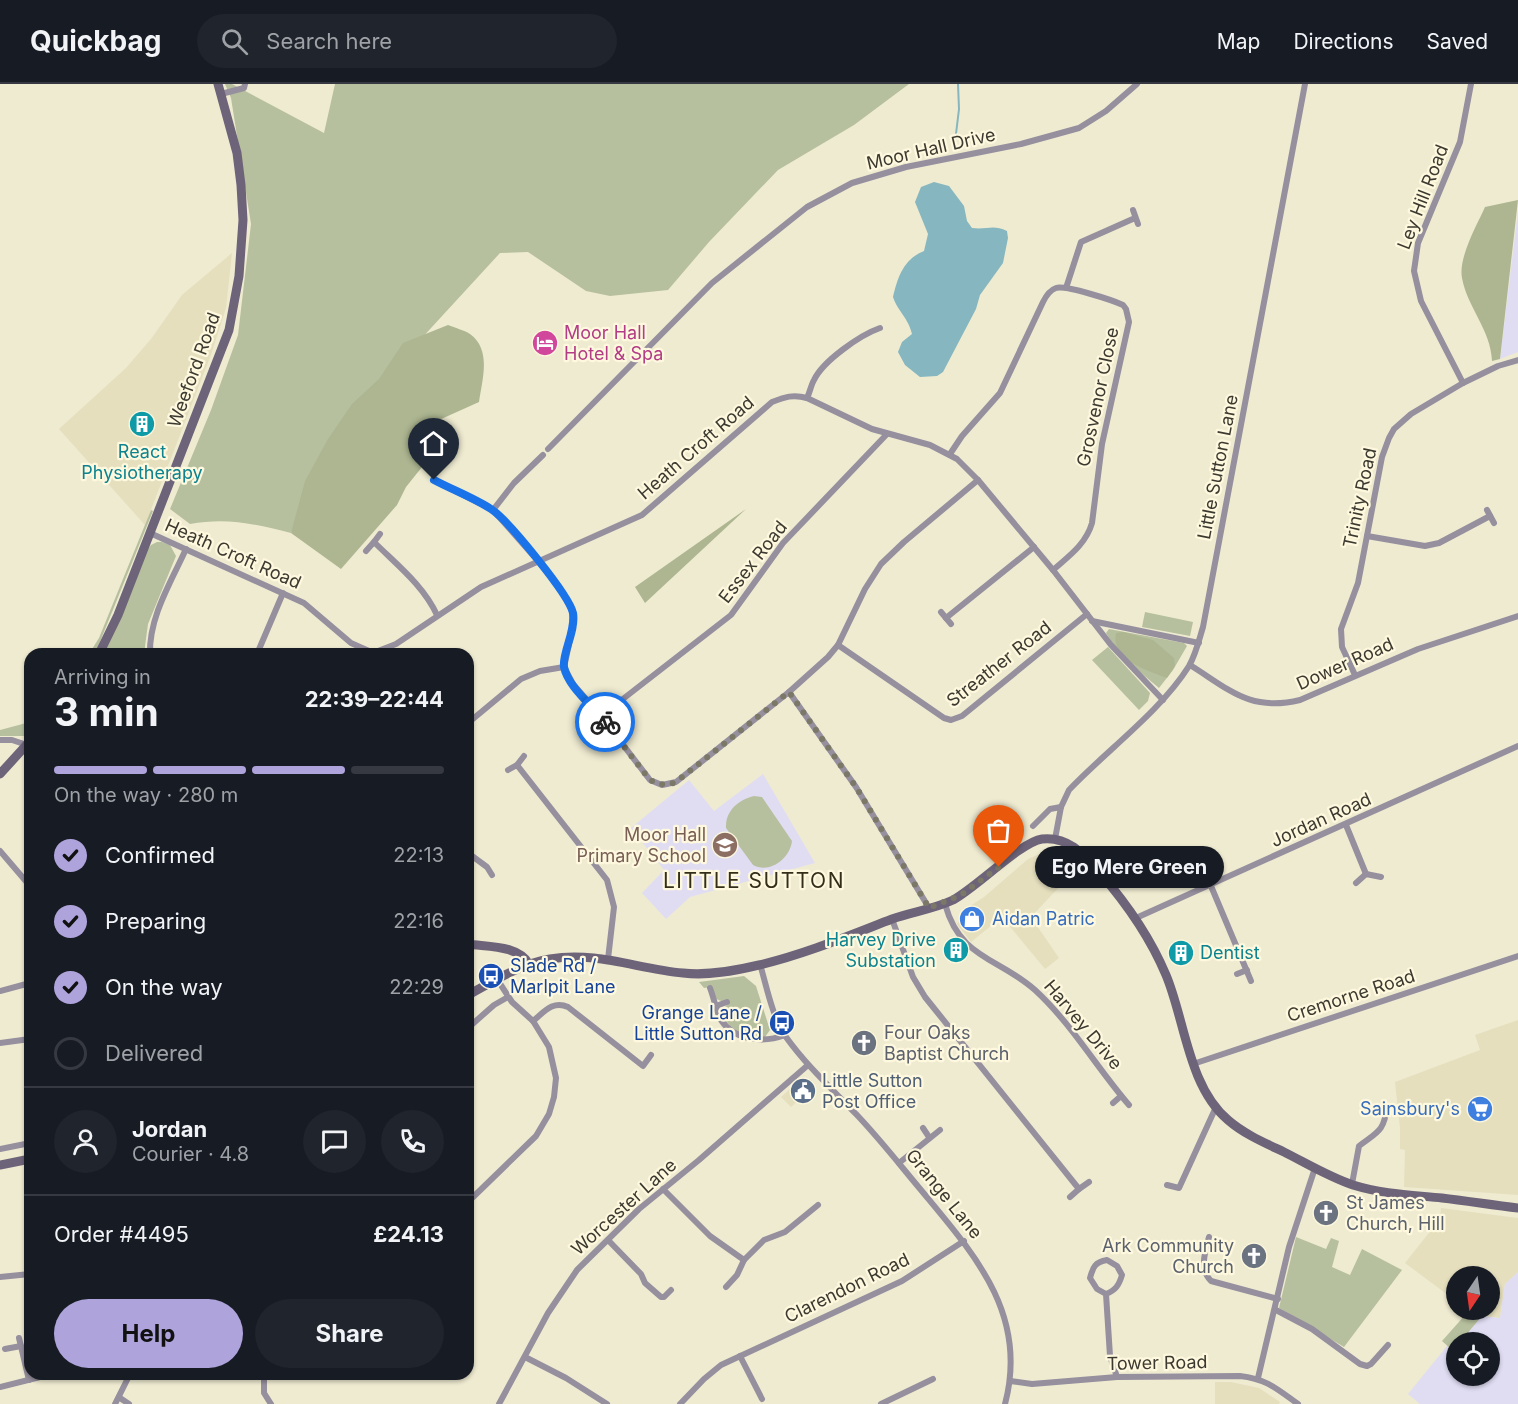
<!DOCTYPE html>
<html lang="en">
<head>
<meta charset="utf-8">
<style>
  :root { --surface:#171b24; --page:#20242c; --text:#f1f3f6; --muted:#9ea1a6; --line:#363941; --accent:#aea3db }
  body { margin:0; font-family:Inter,sans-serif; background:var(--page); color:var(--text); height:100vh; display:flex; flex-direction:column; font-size:22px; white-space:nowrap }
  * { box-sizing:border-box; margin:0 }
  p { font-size:20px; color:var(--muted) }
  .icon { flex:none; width:33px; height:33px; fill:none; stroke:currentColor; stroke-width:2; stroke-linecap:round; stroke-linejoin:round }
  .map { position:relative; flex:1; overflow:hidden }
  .panel { position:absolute; left:24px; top:564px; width:450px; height:732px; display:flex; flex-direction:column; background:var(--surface); border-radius:18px; box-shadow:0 2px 4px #0004 }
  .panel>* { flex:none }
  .needle { width:39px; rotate:193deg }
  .fabs { position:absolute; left:1446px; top:1182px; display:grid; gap:12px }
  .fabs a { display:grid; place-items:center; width:54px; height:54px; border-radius:50%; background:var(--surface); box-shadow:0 2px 4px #0004; font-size:30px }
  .pin { position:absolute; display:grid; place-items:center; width:51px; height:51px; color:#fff; margin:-62px -26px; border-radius:50% 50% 50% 0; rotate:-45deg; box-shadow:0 0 6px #0007 }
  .pin .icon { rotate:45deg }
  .courier { position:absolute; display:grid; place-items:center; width:60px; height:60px; margin:-30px; border:4px solid #1a73e8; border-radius:50%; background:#fff; color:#222; box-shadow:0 2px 8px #0007 }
  .bubble { position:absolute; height:42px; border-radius:21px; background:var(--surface); box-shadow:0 2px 4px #0004; font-size:20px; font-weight:700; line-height:42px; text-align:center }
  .headline em { font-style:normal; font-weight:700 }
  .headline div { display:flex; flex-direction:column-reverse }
  .headline { display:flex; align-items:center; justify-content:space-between; height:102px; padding:0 30px }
  h1 { font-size:39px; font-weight:700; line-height:45px }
  .bar { display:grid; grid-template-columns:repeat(4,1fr); gap:9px 6px; align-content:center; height:72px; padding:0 30px }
  .bar i { height:8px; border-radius:4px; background:var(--line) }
  .bar .selected { background:var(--accent) }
  .bar p { grid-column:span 4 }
  .line { display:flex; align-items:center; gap:15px; padding:0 30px; border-top:2px solid var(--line) }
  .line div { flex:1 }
  .round { display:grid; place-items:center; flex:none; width:63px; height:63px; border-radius:32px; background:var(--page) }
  ol { padding:0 30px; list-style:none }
  li { display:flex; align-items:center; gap:18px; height:66px }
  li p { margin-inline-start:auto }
  li .icon { padding:6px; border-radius:50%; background:var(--accent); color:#111; stroke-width:4 }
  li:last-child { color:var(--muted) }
  li i { width:33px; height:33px; border:3px solid var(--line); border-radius:50% }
  .cta { display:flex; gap:12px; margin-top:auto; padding:12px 30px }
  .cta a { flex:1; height:69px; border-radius:36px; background:var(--accent); color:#111; font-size:24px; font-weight:700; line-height:69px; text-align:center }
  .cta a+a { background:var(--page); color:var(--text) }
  header { display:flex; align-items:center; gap:36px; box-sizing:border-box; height:84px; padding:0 30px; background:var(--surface); border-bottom:2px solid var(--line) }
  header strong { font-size:28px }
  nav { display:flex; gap:33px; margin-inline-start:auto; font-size:21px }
  .search { width:420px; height:54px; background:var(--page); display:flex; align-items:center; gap:15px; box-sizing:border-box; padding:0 21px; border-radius:33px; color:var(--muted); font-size:22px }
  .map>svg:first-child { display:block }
  .built { fill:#e5dfbe }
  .education { fill:#e0ddf3 }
  .green { fill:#b7c09e }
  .forest { fill:#adb691 }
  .water { fill:#86b6bf }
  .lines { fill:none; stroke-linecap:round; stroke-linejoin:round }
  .stream { stroke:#86b6bf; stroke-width:2 }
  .street { stroke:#968f9e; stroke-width:6 }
  .secondary { stroke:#6e647a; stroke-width:9 }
  .done { stroke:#7b7868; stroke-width:6; stroke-dasharray:0 10.8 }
  .route { stroke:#1a73e8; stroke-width:8 }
  .labels { text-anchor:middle; stroke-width:4.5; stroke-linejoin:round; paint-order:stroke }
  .street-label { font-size:18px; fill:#3c3a30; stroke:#fdf8de }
  .hotel-label { font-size:18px; fill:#b23c85; stroke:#fdf8de; text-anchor:start }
  .culture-label { font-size:18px; fill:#0d838f; stroke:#fdf8de }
  .education-label { font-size:18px; fill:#785e54; stroke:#fdf8de; text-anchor:end }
  .shop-label { font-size:18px; fill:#366cbe; stroke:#fdf8de; text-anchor:start }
  .transit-label { font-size:18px; fill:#164399; stroke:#fdf8de; text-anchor:start }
  .worship-label { font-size:18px; fill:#5b616d; stroke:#fdf8de; text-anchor:start }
  .service-label { font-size:18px; fill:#4e5e75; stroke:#fdf8de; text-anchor:start }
  .quarter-label { font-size:21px; letter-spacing:1.5px; fill:#322e1a; stroke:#fdf8de }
</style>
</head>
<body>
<header>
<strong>Quickbag</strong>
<div class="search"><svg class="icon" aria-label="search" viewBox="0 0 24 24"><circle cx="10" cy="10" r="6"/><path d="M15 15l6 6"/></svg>Search here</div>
<nav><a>Map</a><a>Directions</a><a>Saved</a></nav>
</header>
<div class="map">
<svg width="1518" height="1320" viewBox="0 0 1518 1320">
  <rect width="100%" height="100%" fill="#efebd1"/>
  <!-- built -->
  <g class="built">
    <polygon points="232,169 226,224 211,271 145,441 59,345 126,284 151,255 182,211"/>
    <polygon points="1044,768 1065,771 1080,781 1031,833 1059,874 1045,885 1002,833 971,858 957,840 967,824 984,813 1028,775"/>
    <polygon points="1518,936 1518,1111 1404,1103 1405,1066 1400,1065 1400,1044 1395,998 1480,966 1475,951"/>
    <polygon points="805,994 811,996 815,1000 791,1023 781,1013 801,995"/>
    <polygon points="1441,1124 1518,1134 1518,1188 1505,1200 1500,1234 1466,1230 1467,1226 1490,1226 1490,1192 1456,1192 1456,1217 1405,1179 1440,1135"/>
    <polygon points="1215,1298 1231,1298 1259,1304 1280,1318 1279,1320 1215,1320"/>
  </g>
  <!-- education -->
  <g class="education">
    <polygon points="1518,127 1518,268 1500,275"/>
    <polygon points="763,690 815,779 690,813 666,835 642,809 664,786 631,744 689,696 714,727"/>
    <polygon points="1518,1188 1518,1320 1420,1320 1408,1310 1447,1262 1453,1267 1456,1263 1456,1292 1490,1292 1490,1258 1460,1258 1482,1232 1500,1234 1505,1200"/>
  </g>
  <!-- green -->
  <g class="green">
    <path d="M225,0H232L324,49L335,0H909L854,41L778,86L709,158L668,206L610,212L586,207L528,168L500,169L329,355L291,449C255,440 227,433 190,440L170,425L211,326L238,251L251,140L231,14Z"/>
    <polygon points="151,426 153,427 95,570 89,570 99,554"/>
    <polygon points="157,458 162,458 170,461 176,472 148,540 144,570 104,570 127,519 148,465 151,461"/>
    <polygon points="1145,528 1193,538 1190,552 1142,543"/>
    <path d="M1109,545L1184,559L1187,562L1173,586L1159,604C1140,588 1119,571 1106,549Z"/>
    <polygon points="1108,563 1150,609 1148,617 1139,626 1092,576"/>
    <polygon points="30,638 29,652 0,652 0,646"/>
    <path d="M754,712L762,713L792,757C790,775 769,790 753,781L726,744C725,727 738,716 754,712Z"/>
    <path d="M744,892L756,902L770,946L765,953C748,954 729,946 721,930L723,925L728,920L714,914L710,903L704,904L699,898Z"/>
    <polygon points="1296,1153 1326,1165 1331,1154 1339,1157 1332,1183 1350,1191 1362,1165 1402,1186 1344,1263 1279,1224"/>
    <polygon points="1466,1230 1482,1232 1460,1258 1456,1258 1456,1263 1453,1267 1442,1257"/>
  </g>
  <!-- forest -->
  <g class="forest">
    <path d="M1518,116L1500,275L1492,277C1491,246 1467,223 1462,194C1458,174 1477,141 1485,123Z"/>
    <path d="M448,241C455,244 464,246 470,250C492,266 482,296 479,318L439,336L430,373L406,403L397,421L341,485L291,449L305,397L328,355L352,320L379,295L403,259Z"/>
    <polygon points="746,425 645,519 635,503"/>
    <path d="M1123,548L1153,556L1174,574L1175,582L1167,594C1149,587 1110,576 1116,549Z"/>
  </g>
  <!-- water -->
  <path class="water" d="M934,98L949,102L964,122L967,137L972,144C987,146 993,140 1007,147L1008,154L1003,179L980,211L976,225L943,288L937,292L920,293L905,281L898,268L902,258L912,250C908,233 898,228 893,213C898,192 904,175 924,167L928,150L915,118L921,103Z"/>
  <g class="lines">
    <!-- stream -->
    <polyline class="stream" points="955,58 959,25 958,0"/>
    <!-- street -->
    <g class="street">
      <polyline points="221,10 244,4 245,0"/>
      <polyline points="1133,126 1138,140"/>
      <polyline points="1066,204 1081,158 1135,134"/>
      <polyline points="1463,299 1421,217 1414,187 1418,159 1460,58 1471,0"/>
      <path d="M807,314C810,308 811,301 814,296C823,277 860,251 880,244"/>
      <polyline points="548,365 712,199 807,123 852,99 906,83 1021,60 1079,44 1106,27 1137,0"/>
      <path d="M950,370L962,352L1000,309L1043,218C1046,212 1050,206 1056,204C1066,201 1112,216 1123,221L1126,225L1129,238L1102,360L1092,439C1086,460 1069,472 1053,486"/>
      <polyline points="434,396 493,426 538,477 560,504 572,526 573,542 564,583 573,600 601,632 650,696 662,701 676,698 789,608 828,573 838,561 865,505 881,480 904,458 978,396"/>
      <polyline points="493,426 514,399 543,371"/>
      <polyline points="1487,426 1494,439"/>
      <path d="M150,449L304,519L351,559L369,567H378L396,560L481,503L642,431L772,318C785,313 793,310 807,314L872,345L930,361L957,375L978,396L1053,486L1111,561L1163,616"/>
      <polyline points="1367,452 1425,462 1439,459 1490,432"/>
      <polyline points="374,458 380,450"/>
      <path d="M366,467L374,458C397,481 423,501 437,531"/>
      <polyline points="941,528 951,540"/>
      <polyline points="946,534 1034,463"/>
      <polyline points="1092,537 1199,559"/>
      <polyline points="838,561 944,634 951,636 962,632 1087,530"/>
      <path d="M150,570C149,533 171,498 186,465"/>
      <polyline points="257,570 283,509"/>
      <path d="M1190,581C1230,606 1250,628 1300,616L1418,565L1518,532"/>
      <polyline points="1355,591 1342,563 1341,545 1358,499 1382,373 1389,354 1394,345 1411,330 1463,299 1498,282 1518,276"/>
      <polyline points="789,608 856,703 929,824"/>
      <polyline points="601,632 731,531 783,459 887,350"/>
      <polyline points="468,639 521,595 540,587 564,583"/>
      <polyline points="0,656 12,656 27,661"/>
      <polyline points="517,681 524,672"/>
      <polyline points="508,686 517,681 607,796 614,823 608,875"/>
      <polyline points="1346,741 1366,790"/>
      <polyline points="1033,742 1050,725 1061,723"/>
      <path d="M1055,755L1061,723L1069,706C1107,666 1160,628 1189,582C1196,570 1199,556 1203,543L1305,0"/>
      <polyline points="0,767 30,802"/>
      <polyline points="468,769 487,783 492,791"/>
      <polyline points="1356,799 1366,790 1381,793"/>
      <polyline points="1211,802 1251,897"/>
      <path d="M945,820C960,875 998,873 1035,906C1071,939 1097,984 1129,1021"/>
      <polyline points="1136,834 1518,662"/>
      <polyline points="892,835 913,893 925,913 1079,1105 1089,1098"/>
      <path d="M760,880C767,904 772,932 786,953C806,981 832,1005 856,1030C879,1054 900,1081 921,1106C974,1170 1029,1230 1005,1320"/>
      <polyline points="1237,890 1247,886"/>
      <path d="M710,904C714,914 716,927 721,936C735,957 764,959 785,951"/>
      <polyline points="0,907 30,899"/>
      <polyline points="716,922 727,918"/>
      <path d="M533,937C544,928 553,916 568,923L643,982L651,971"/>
      <polyline points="468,944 494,921 508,913"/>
      <polyline points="0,959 30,955"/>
      <polyline points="1193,980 1518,872"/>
      <polyline points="1113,1019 1121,1012"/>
      <polyline points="923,1044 929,1053"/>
      <polyline points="0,1065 30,1059"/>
      <polyline points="899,1079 940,1046"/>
      <path d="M1352,1100L1359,1062C1377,1048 1384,1048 1387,1023"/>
      <polyline points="1167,1101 1179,1104 1216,1023"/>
      <polyline points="663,1105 710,1152 744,1176"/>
      <polyline points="1070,1113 1079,1105"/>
      <polyline points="468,1118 536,1052 549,1030 554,1013 556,994 549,963 533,937 512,918 497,895"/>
      <path d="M1209,1153C1205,1168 1199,1185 1211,1197L1278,1215"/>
      <polyline points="608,1156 641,1190 645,1199 661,1213 664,1213 671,1206"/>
      <polyline points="0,1193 30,1190"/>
      <polyline points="726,1203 737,1191 744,1176 764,1156 785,1148 818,1121"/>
      <path d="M1106,1210C1116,1206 1119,1201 1122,1191L1117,1182L1107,1176C1095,1178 1093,1183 1090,1194L1097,1205L1106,1210L1110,1272L1117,1293"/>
      <polyline points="1276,1226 1312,1245 1360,1280 1367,1282 1371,1280 1388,1261"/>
      <polyline points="19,1254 29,1296"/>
      <polyline points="5,1265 21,1262"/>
      <polyline points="740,1272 762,1315"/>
      <polyline points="525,1273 566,1294 607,1320"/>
      <polyline points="264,1290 264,1309 271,1320"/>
      <polyline points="1258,1294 1289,1163 1315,1084"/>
      <path d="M1010,1297L1032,1300L1117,1293L1240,1292C1267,1295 1277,1305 1298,1320"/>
      <polyline points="0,1303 52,1290"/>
      <polyline points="120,1314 129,1320"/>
      <polyline points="115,1320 130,1290"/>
      <polyline points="499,1320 548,1229 577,1186 639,1125 699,1076 808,981"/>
      <polyline points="680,1320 704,1295 721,1281 902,1197 964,1157"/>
      <polyline points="881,1320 933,1295"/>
    </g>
    <!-- secondary -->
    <g class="secondary">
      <polyline points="99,570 118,531 229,246 239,192 243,136 241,101 237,69 218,0"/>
      <polyline points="0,690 30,657"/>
      <path d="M468,860C488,863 518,861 529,880"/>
      <path d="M468,911C494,897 520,880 550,875C596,867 638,885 683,889C708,892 734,887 759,881C805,870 848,852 892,835C912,828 934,825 953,816C977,803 1021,758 1042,755C1069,752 1084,771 1100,789C1127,820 1150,853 1166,891C1185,936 1188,1002 1228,1036C1244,1050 1265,1059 1284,1068C1306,1079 1329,1093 1353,1101C1382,1110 1412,1111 1442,1114C1467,1117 1493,1121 1518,1124"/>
      <polyline points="0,1081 30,1075"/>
    </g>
  </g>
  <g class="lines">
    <!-- done -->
    <path class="done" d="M605,638L650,696C659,701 666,702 676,698L789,608L856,703L929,824L961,811L999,783"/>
    <!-- route -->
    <path class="route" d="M434,396C453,406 474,414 491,425C508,436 569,511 573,529C576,547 562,569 564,583C568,603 593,622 605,638"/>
  </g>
  <!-- icons -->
  <defs>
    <g id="hotel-disc" transform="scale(1.35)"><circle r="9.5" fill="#d1479c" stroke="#fdf8de"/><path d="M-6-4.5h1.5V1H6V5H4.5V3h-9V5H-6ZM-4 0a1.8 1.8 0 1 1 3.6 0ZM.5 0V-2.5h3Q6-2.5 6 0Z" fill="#fff"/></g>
    <g id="building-disc" transform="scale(1.35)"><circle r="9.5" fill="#0f9aa8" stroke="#fdf8de"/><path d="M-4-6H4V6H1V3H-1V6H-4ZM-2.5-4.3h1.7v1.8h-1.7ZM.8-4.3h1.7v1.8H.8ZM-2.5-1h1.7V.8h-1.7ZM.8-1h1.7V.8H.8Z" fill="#fff"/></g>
    <g id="school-disc" transform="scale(1.35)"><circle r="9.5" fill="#8d6e63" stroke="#fdf8de"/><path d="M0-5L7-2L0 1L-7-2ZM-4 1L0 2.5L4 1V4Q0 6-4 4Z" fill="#fff"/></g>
    <g id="shop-disc" transform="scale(1.35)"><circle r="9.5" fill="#3f7fe0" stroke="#fdf8de"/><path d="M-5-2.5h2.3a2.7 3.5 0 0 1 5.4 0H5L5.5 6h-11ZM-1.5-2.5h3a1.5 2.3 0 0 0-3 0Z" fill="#fff"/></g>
    <g id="bus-disc" transform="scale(1.35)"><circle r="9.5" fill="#1a4fb4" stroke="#fdf8de"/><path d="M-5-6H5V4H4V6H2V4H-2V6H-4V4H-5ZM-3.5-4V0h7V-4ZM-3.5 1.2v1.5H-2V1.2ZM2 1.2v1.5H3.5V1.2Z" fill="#fff"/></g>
    <g id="church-disc" transform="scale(1.35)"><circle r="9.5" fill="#6b7280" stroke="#fdf8de"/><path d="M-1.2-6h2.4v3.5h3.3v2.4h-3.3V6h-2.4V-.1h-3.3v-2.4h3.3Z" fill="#fff"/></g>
    <g id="civic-disc" transform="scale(1.35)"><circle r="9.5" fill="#5c6f8a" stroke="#fdf8de"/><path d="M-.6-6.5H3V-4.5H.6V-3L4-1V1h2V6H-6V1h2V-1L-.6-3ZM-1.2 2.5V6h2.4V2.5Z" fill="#fff"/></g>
    <g id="supermarket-disc" transform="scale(1.35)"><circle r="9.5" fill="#3f7fe0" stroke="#fdf8de"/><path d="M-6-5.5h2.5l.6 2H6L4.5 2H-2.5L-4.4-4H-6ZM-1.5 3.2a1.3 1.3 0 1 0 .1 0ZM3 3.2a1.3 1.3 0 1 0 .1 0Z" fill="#fff"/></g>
  </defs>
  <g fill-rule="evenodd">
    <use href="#hotel-disc" x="545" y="259"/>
    <use href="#building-disc" x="142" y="340"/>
    <use href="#school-disc" x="725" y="761"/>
    <use href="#shop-disc" x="972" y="835"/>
    <use href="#building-disc" x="956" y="866"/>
    <use href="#building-disc" x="1181" y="869"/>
    <use href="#bus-disc" x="491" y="892"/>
    <use href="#bus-disc" x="782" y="939"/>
    <use href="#church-disc" x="864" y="959"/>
    <use href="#civic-disc" x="803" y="1007"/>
    <use href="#supermarket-disc" x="1480" y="1025"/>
    <use href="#church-disc" x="1326" y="1129"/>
    <use href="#church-disc" x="1254" y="1172"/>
  </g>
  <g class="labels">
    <!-- street labels -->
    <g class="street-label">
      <text transform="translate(931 65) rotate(-13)" y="6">Moor Hall Drive</text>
      <text transform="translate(1423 113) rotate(-69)" y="6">Ley Hill Road</text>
      <text transform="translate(194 286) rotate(-70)" y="6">Weeford Road</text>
      <text transform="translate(1098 313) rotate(-78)" y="6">Grosvenor Close</text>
      <text transform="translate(696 364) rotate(-41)" y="6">Heath Croft Road</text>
      <text transform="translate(1218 383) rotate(-79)" y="6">Little Sutton Lane</text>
      <text transform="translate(1360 414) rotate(-78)" y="6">Trinity Road</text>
      <text transform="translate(233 470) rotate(24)" y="6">Heath Croft Road</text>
      <text transform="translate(753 478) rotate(-52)" y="6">Essex Road</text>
      <text transform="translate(999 580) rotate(-38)" y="6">Streather Road</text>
      <text transform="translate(1345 580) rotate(-24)" y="6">Dower Road</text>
      <text transform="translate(1321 736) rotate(-24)" y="6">Jordan Road</text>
      <text transform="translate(1351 912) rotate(-18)" y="6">Cremorne Road</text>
      <text transform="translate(1083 941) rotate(50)" y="6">Harvey Drive</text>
      <text transform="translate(944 1110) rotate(51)" y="6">Grange Lane</text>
      <text transform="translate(624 1123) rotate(-42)" y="6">Worcester Lane</text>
      <text transform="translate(847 1204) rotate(-26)" y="6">Clarendon Road</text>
      <text transform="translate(1157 1279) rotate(-1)" y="6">Tower Road</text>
    </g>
    <!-- hotel labels -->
    <g class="hotel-label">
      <text x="564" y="255">Moor Hall<tspan x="564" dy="21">Hotel &amp; Spa</tspan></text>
    </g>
    <!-- culture labels -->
    <g class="culture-label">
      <text x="142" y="374">React<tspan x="142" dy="21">Physiotherapy</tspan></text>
      <text x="936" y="862" text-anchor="end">Harvey Drive<tspan x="936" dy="21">Substation</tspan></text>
      <text x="1200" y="875" text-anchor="start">Dentist</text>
    </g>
    <!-- education labels -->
    <g class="education-label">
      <text x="706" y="757">Moor Hall<tspan x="706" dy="21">Primary School</tspan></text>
    </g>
    <!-- shop labels -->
    <g class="shop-label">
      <text x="992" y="841">Aidan Patric</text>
      <text x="1460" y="1031" text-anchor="end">Sainsbury's</text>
    </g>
    <!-- transit labels -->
    <g class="transit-label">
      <text x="510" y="888">Slade Rd /<tspan x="510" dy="21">Marlpit Lane</tspan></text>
      <text x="762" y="935" text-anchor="end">Grange Lane /<tspan x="762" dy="21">Little Sutton Rd</tspan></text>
    </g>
    <!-- worship labels -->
    <g class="worship-label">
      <text x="884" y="955">Four Oaks<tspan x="884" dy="21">Baptist Church</tspan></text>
      <text x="1346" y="1125">St James<tspan x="1346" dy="21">Church, Hill</tspan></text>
      <text x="1234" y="1168" text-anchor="end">Ark Community<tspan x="1234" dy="21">Church</tspan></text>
    </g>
    <!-- service labels -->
    <g class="service-label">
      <text x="822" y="1003">Little Sutton<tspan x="822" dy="21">Post Office</tspan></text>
    </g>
    <!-- quarter labels -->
    <g class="quarter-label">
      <text x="754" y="804">LITTLE SUTTON</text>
    </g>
  </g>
</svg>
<div class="fabs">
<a><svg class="needle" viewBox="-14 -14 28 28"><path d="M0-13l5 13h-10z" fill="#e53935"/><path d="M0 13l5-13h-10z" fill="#9ea1a6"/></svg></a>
<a><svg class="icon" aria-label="locate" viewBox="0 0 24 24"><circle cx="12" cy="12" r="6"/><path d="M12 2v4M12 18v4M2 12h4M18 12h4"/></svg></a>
</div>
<div class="pin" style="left:999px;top:783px;background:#ea580c"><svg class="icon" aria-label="bag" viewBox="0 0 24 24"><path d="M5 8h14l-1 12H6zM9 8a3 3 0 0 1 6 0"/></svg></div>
<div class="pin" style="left:434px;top:396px;background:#1f2937"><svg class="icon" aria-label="home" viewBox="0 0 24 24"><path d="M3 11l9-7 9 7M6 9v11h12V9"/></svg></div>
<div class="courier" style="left:605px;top:638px"><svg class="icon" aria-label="bike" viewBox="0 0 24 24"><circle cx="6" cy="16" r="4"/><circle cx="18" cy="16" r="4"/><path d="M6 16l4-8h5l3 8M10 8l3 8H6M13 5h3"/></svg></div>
<div class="bubble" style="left:1035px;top:762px;width:189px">Ego Mere Green</div>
<section class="panel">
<div class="headline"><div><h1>3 min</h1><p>Arriving in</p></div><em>22:39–22:44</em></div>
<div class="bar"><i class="selected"></i><i class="selected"></i><i class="selected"></i><i></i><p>On the way · 280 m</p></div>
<ol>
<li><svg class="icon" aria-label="check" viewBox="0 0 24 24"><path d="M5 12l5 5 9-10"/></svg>Confirmed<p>22:13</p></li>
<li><svg class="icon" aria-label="check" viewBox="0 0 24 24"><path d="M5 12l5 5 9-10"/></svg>Preparing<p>22:16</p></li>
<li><svg class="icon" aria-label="check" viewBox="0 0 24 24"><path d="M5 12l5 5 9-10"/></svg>On the way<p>22:29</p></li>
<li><i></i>Delivered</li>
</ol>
<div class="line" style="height:108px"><a class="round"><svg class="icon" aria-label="person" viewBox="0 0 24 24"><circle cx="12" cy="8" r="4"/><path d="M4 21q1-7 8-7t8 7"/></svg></a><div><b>Jordan</b><p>Courier · 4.8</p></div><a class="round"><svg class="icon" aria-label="chat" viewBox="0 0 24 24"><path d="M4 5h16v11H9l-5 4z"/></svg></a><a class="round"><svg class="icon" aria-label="phone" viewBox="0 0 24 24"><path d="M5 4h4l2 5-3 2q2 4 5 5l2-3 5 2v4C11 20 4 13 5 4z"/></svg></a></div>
<div class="line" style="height:78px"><div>Order #4495</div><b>£24.13</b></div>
<div class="cta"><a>Help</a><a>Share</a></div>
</section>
</div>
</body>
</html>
